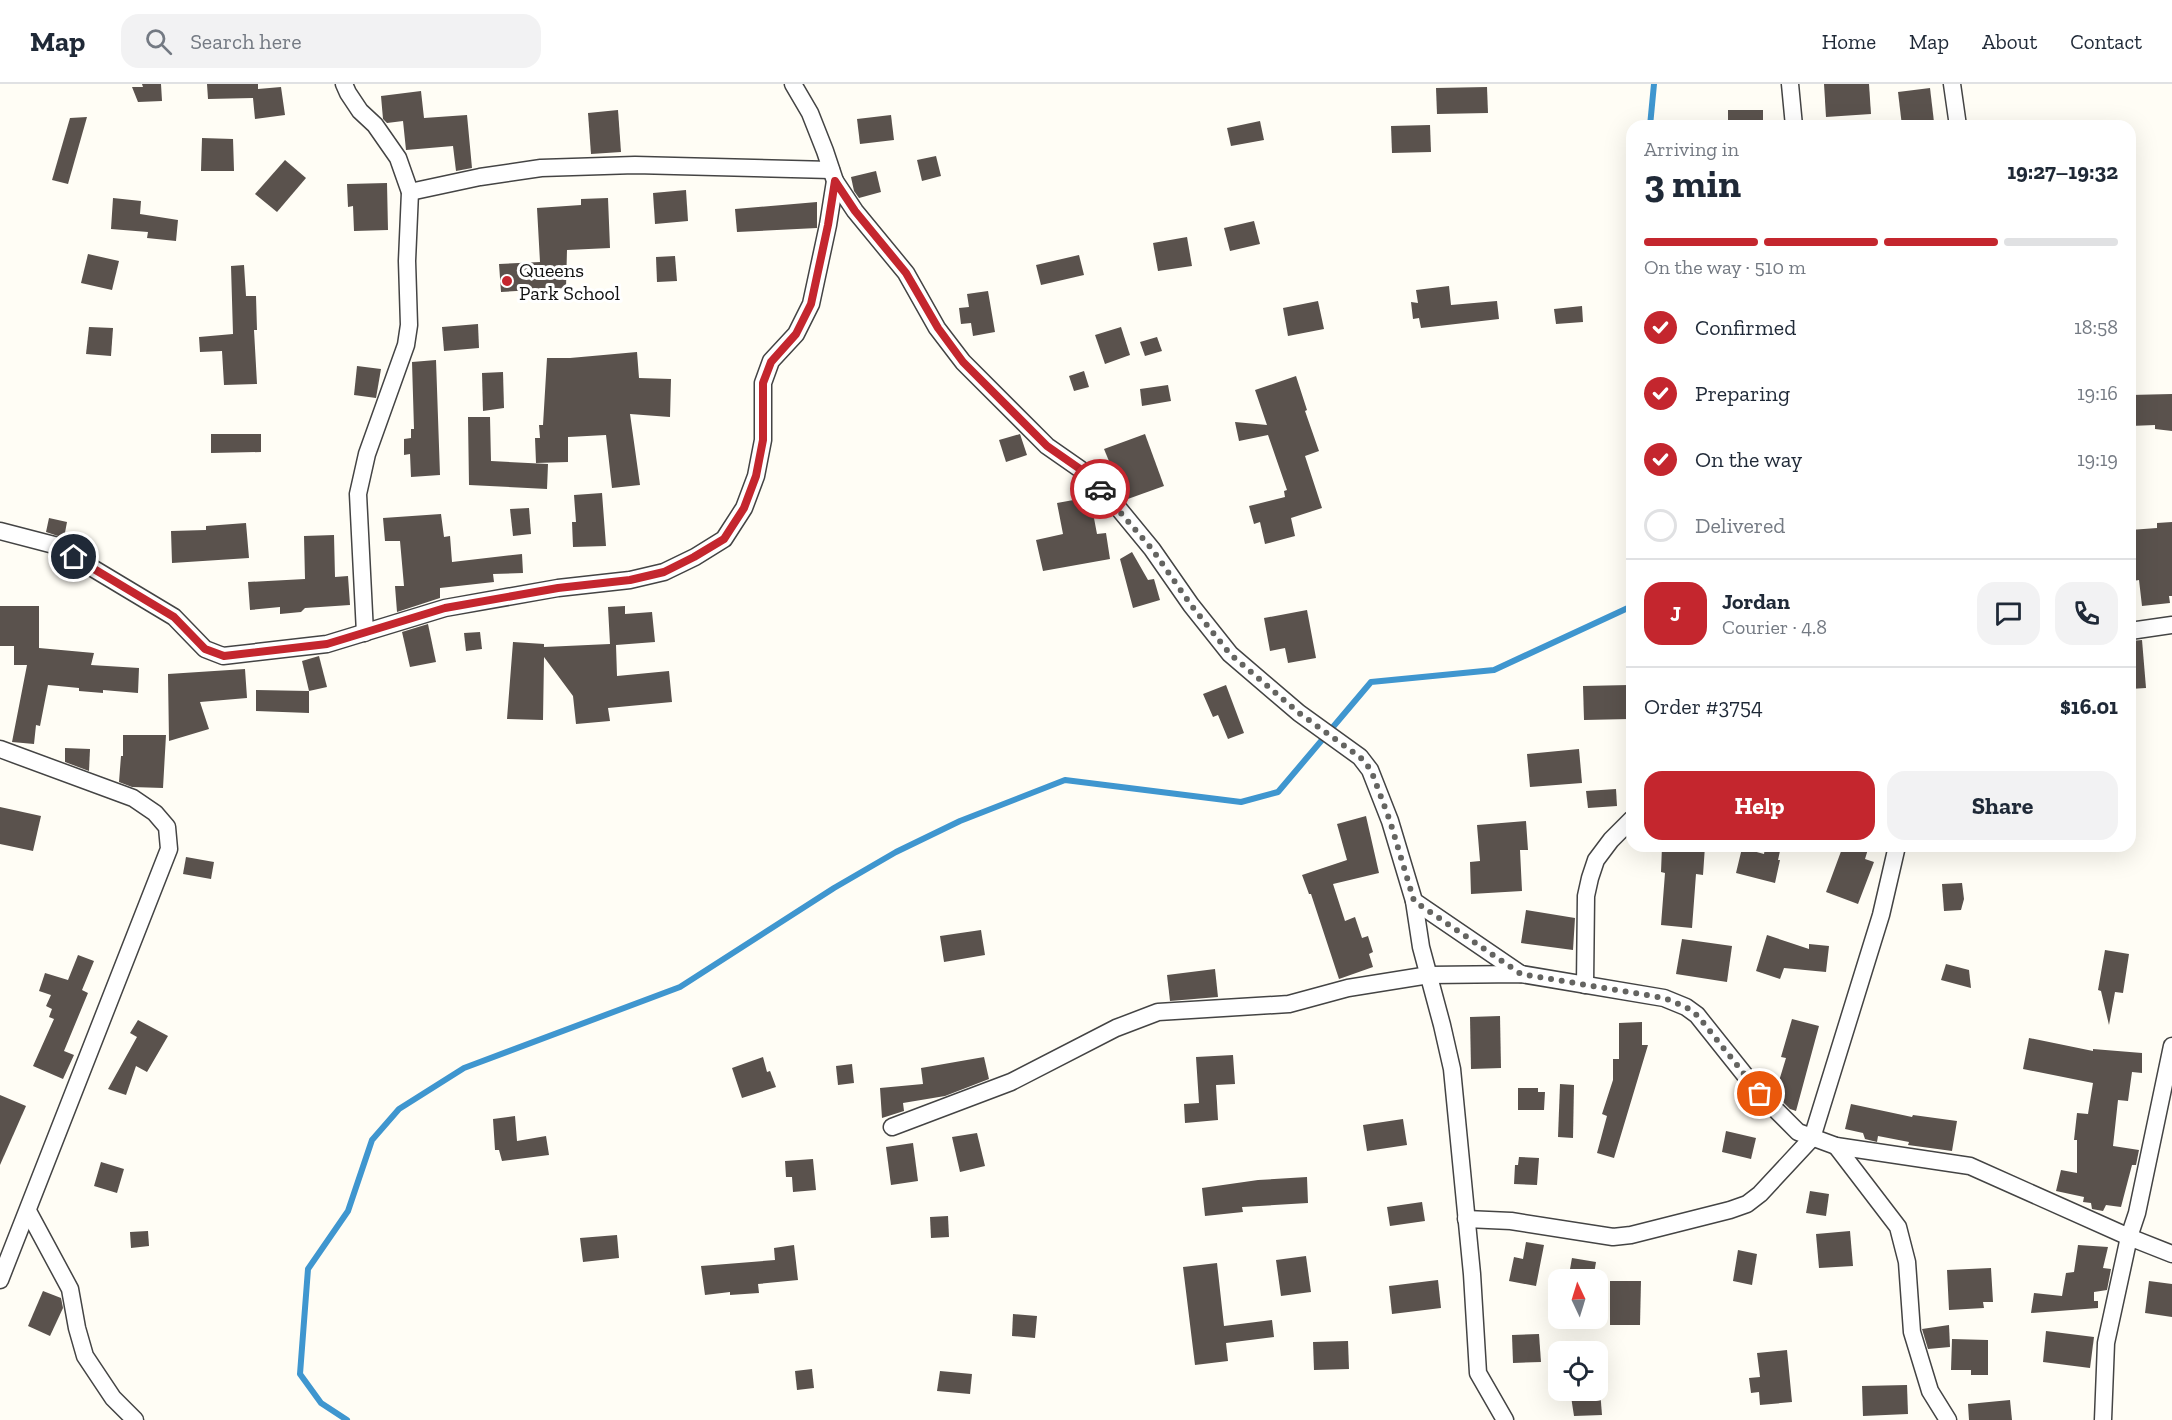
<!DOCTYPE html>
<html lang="en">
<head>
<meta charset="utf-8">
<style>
  :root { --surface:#fff; --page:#f2f2f3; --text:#1f2937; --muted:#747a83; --line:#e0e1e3; --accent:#c4262e }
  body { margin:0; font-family:"Zilla Slab",serif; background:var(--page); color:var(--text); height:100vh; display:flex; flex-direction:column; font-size:22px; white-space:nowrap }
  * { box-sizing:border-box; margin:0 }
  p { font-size:20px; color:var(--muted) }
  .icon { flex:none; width:33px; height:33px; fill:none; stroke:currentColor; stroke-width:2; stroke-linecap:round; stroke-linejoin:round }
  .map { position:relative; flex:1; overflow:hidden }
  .side { position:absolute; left:1626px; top:36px; width:510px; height:732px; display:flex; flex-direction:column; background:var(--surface); border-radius:18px; box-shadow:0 6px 24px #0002 }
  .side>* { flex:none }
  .needle { width:39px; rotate:356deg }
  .buttons { position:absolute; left:1548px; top:1185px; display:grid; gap:12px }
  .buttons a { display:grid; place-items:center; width:60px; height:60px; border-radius:12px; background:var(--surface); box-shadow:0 6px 24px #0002; font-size:30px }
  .pin { position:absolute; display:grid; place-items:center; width:51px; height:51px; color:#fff; margin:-26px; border:3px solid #fff; border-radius:50%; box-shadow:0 2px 6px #0007 }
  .courier { position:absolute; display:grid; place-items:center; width:60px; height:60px; margin:-30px; border:4px solid #c4262e; border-radius:50%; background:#fff; color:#222; box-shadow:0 2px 8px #0007 }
  .headline em { font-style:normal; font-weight:700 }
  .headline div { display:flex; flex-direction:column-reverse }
  .headline { display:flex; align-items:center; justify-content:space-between; height:102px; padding:0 18px }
  h1 { font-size:39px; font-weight:700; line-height:45px }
  .bar { display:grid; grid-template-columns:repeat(4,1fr); gap:9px 6px; align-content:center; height:72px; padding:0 18px }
  .bar i { height:8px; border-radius:4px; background:var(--line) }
  .bar .on { background:var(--accent) }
  .bar p { grid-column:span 4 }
  .line { display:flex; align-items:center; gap:15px; padding:0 18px; border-top:2px solid var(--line) }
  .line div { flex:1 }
  .round { display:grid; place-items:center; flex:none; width:63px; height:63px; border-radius:18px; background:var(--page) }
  ol { padding:0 18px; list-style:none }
  li { display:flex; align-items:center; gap:18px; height:66px }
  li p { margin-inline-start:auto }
  li .icon { padding:6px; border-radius:50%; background:var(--accent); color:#fff; stroke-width:4 }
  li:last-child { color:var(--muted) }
  li i { width:33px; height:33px; border:3px solid var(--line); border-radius:50% }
  .button { display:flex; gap:12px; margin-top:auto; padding:12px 18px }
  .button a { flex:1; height:69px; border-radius:18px; background:var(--accent); color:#fff; font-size:24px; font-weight:700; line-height:69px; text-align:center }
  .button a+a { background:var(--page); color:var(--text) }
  header { display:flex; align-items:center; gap:36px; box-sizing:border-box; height:84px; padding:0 30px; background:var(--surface); border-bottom:2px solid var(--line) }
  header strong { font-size:28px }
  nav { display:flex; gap:33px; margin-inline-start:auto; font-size:21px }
  .search { width:420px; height:54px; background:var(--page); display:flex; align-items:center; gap:15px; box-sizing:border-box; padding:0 21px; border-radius:18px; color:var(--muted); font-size:22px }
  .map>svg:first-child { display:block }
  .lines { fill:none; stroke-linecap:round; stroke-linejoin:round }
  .stream { stroke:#3f96cf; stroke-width:6 }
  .building { fill:#5a524d }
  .street-casing { stroke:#444; stroke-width:19 }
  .street { stroke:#fff; stroke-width:16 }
  .done { stroke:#646461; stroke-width:6; stroke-dasharray:0 10.8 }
  .route { stroke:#c4262e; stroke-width:8 }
  .poi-dot { fill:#c4262e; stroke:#fff; stroke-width:2 }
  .labels { text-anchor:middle; stroke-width:6; stroke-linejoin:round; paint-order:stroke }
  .poi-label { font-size:20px; fill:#111; stroke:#fff; text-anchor:start }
</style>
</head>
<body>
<header>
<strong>Map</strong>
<div class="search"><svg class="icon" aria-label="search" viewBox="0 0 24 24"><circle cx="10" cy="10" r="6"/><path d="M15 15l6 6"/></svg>Search here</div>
<nav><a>Home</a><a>Map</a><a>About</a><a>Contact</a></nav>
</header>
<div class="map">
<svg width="2172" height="1336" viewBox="0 0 2172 1336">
  <rect width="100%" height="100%" fill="#fffdf5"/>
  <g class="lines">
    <!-- stream -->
    <g class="stream">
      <polyline points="1650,42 1654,0"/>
      <polyline points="347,1336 321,1319 300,1290 308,1185 348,1127 372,1056 399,1025 464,984 680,903 834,804 896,768 960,737 1065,696 1241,718 1278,708 1371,598 1494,586 1630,523 1632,508"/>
    </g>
  </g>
  <!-- building -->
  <g class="building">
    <polygon points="142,0 161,0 162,17 138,18 132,3 143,3"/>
    <polygon points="207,0 258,0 258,5 281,3 285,31 255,35 253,14 208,15"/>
    <polygon points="1824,0 1869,0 1871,30 1826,33"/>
    <polygon points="1487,3 1488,29 1437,30 1436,4"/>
    <polygon points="1930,4 1934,38 1902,42 1898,8"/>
    <polygon points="421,7 424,34 467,31 472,84 456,87 453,62 406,66 403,37 387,39 383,35 381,12"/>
    <polygon points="618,26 621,68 591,70 588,29"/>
    <rect x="1728" y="26" width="35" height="16"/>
    <polygon points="891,31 894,56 860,60 857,35"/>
    <polygon points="87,33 68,100 52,96 70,34"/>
    <polygon points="1260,37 1264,56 1231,62 1227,44"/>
    <polygon points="1430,41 1431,68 1392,69 1391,42"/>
    <polygon points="202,54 233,55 234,87 201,87"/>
    <polygon points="936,72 941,92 922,97 917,76"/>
    <polygon points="285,76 306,94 277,128 255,110"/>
    <polygon points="876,87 881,108 859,114 854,107 851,93"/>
    <polygon points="387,99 388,146 354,147 353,122 348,123 347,100"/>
    <polygon points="686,106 688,137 655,140 653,109"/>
    <polygon points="113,114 141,117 140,130 178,136 176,157 147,154 148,148 111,145"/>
    <polygon points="608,114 610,164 567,166 566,204 501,208 499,180 540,178 537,124 581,121 581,115"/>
    <polygon points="817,118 817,144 737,148 735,125"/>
    <polygon points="1254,137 1260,160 1230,167 1224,144"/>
    <polygon points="1187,153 1192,182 1158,187 1153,159"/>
    <polygon points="88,170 119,177 112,206 81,199"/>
    <polygon points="1079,171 1084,191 1041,201 1036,181"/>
    <polygon points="675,172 677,197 657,198 656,173"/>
    <polygon points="244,181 246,212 256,212 257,246 254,246 257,300 224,301 222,267 200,268 199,253 233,250 231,182"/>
    <polygon points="1449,202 1451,221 1497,217 1499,235 1421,244 1419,234 1413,235 1411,218 1418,219 1416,206"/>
    <polygon points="988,207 995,248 973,252 971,239 961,240 959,224 969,223 967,210"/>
    <polygon points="1318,217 1324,245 1288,252 1283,224"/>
    <polygon points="1582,222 1583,238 1556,240 1554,225"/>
    <polygon points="478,240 479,264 444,267 442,243"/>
    <polygon points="89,243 113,244 111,272 86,270"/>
    <polygon points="1121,243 1130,271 1105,280 1095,251"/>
    <polygon points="1157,253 1162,267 1145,272 1140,258"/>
    <polygon points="637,268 639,294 671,295 670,333 630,330 640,401 612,404 606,351 568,353 568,378 536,379 535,354 540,354 539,341 543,341 547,274 570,274"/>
    <polygon points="436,276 440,391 411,393 410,370 404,371 404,355 411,354 411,345 414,345 412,278"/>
    <polygon points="357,282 381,285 376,314 354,311"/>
    <polygon points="1084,287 1089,303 1074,307 1069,292"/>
    <polygon points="503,288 504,324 483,327 482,289"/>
    <polygon points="1296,292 1307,326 1305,327 1319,367 1305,372 1322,424 1291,434 1295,452 1265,460 1260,438 1254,440 1249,422 1285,413 1284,407 1287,406 1268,351 1239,357 1235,338 1267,341 1255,306"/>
    <polygon points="1168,301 1171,317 1142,322 1140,305"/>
    <polygon points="2172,310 2172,347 2155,345 2155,341 2130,342 2130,311"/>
    <polygon points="468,333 490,333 491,377 548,380 547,405 469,401"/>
    <polygon points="211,350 261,350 261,368 211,369"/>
    <polygon points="1020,350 1027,371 1006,378 999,356"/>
    <polygon points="1145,350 1164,402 1125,416 1104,365"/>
    <polygon points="602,409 606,462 573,463 572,438 576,438 574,411"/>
    <polygon points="1090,413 1097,450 1106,449 1110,475 1043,487 1036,456 1063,450 1057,419"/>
    <polygon points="529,424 531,450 513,452 510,425"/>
    <polygon points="441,430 444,453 450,452 452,478 522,470 523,489 493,490 494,498 440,504 440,514 397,528 395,502 404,502 400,457 385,457 383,434"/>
    <polygon points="49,434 67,438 64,454 46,448"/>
    <polygon points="2172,438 2172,512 2169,512 2170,519 2142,522 2139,496 2133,497 2132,485 2130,485 2130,446 2157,444 2157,439"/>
    <polygon points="246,439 249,474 172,479 171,447 206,446 206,442"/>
    <polygon points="334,451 335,493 348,492 350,521 305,524 301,528 280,530 280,523 250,526 248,498 305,495 304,452"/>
    <polygon points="1132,468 1148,496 1154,495 1160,516 1133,524 1120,475"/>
    <polygon points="0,522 39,522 39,564 94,569 91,581 139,584 138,609 103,606 103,609 79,607 79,604 48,601 40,642 36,641 34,660 12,658 27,581 14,581 14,562 0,562"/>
    <polygon points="625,522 625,530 652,528 655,558 616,561 617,592 669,587 672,618 608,624 610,637 576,640 573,612 544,573 543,636 507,635 513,558 544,560 544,563 610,560 608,523"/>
    <polygon points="1307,526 1316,574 1288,579 1285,564 1270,567 1264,534"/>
    <polygon points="428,540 436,578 410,583 402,548"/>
    <polygon points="480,548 482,565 466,567 464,549"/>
    <polygon points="2142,556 2146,604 2130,605 2130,557"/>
    <polygon points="319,572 327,603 309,607 302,577"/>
    <polygon points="245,585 247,614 200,618 209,645 169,657 168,590"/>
    <polygon points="1226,601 1244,649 1228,655 1218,631 1213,633 1203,610"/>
    <polygon points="1629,601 1630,635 1584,636 1583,602"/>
    <polygon points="256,606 309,607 309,629 256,627"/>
    <polygon points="123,651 166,651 163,704 132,703 119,698 121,672 123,672"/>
    <polygon points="65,664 90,665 89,687 65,678"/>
    <polygon points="1579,665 1582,699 1530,703 1527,670"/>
    <polygon points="1616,705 1617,722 1588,724 1586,707"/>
    <polygon points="0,723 41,732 33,767 0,760"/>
    <polygon points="1366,732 1379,789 1333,800 1345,837 1355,833 1362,854 1368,852 1373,868 1369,870 1373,883 1339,895 1311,810 1309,810 1302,791 1347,776 1337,740"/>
    <polygon points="1526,737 1528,766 1520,766 1522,807 1471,810 1470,778 1480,777 1477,741"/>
    <polygon points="1662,762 1705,762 1703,791 1696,790 1692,844 1661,841 1665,789 1661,788"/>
    <polygon points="1843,762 1869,762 1865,775 1874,778 1858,820 1826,808"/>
    <polygon points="1742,764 1764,770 1765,764 1780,767 1778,776 1780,776 1775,799 1736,789"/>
    <polygon points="186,773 214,778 211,795 183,790"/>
    <polygon points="1962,799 1964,815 1961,826 1944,827 1942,800"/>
    <polygon points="1526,826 1575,834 1573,866 1521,859"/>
    <polygon points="981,846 985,871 944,878 940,852"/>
    <polygon points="1767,851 1809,865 1809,860 1829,862 1826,888 1784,884 1780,895 1756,887"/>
    <polygon points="1682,855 1732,862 1727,898 1676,890"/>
    <polygon points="2105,866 2129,870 2123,909 2115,908 2109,941 2101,907 2098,906"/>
    <polygon points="78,871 94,877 82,906 88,909 64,967 74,971 63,995 33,982 54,935 49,933 52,925 46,922 51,911 39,907 45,889 68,896"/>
    <polygon points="1946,880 1969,886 1971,904 1941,896"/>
    <polygon points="1215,885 1218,913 1170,917 1167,891"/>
    <polygon points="1500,932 1501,984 1471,985 1470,933"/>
    <polygon points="1792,935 1819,942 1796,1027 1790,1025 1775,1010 1786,974 1781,973"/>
    <polygon points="138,936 168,952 147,988 136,982 126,1011 108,1005 137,953 130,949"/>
    <polygon points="1642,938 1642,961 1648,961 1614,1074 1597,1069 1607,1032 1602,1030 1613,996 1613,975 1619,975 1619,939"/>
    <polygon points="2029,954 2093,967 2093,965 2142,969 2142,989 2132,988 2128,1017 2118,1016 2113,1062 2139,1066 2136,1081 2132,1081 2121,1123 2106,1121 2103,1127 2092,1125 2091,1119 2083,1118 2084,1113 2056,1107 2061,1086 2077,1089 2077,1056 2074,1056 2077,1029 2088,1030 2093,999 2023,985"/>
    <polygon points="1233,971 1235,1000 1216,1001 1218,1036 1185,1039 1184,1020 1199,1019 1196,973"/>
    <polygon points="763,973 767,988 770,987 776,1003 742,1014 732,984"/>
    <polygon points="984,973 989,995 945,1012 903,1019 904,1027 882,1034 880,1004 923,1000 921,984"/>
    <polygon points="852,980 854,999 838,1001 836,982"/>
    <polygon points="1560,1000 1574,1001 1573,1054 1558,1053"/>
    <polygon points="1518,1004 1538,1004 1538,1008 1545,1008 1544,1026 1518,1026"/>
    <polygon points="0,1011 26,1022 0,1081"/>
    <polygon points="1851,1020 1912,1033 1913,1031 1957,1037 1952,1067 1908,1061 1909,1058 1878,1052 1877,1058 1865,1055 1863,1049 1845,1045"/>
    <polygon points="515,1032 517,1057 546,1052 549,1071 502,1077 499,1066 495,1066 493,1035"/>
    <polygon points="1403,1035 1407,1061 1367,1067 1363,1041"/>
    <polygon points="1726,1047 1756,1054 1751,1075 1722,1068"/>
    <polygon points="977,1049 985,1082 960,1088 952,1053"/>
    <polygon points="913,1059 918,1097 891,1101 886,1063"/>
    <polygon points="1519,1073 1539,1074 1537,1101 1514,1100 1515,1081 1518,1081"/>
    <polygon points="813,1075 816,1106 793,1108 792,1093 786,1093 785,1077"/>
    <polygon points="101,1078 124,1085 117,1109 94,1102"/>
    <polygon points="1307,1093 1308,1119 1242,1123 1243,1128 1205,1132 1202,1104 1258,1096"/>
    <polygon points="1810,1107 1829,1110 1826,1132 1806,1129"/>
    <polygon points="1422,1118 1425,1137 1390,1142 1387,1123"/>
    <polygon points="948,1132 949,1153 931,1154 930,1133"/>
    <polygon points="148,1147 149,1162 131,1164 130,1148"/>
    <polygon points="1850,1147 1853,1182 1819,1184 1816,1150"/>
    <polygon points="617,1151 619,1174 583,1178 580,1154"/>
    <polygon points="1526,1158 1544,1161 1536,1202 1509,1197 1514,1173 1523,1175"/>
    <polygon points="794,1161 798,1196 758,1200 759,1209 730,1211 730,1208 705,1211 701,1182 775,1176 774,1164"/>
    <polygon points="2078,1161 2108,1163 2103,1184 2111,1185 2107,1206 2094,1208 2094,1217 2098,1217 2098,1224 2031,1229 2034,1209 2062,1212 2066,1189 2074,1188"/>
    <polygon points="1738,1166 1757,1170 1752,1201 1733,1197"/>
    <polygon points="1306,1172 1311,1208 1281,1212 1276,1176"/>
    <polygon points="1572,1174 1596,1178 1593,1196 1568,1196"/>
    <polygon points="1217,1179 1224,1242 1272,1236 1274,1253 1226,1259 1228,1277 1195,1281 1183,1183"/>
    <polygon points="1991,1184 1993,1218 1983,1218 1984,1224 1949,1226 1947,1186"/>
    <polygon points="1438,1196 1441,1224 1392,1230 1389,1202"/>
    <polygon points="1610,1197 1641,1197 1640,1241 1610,1241"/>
    <polygon points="2149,1197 2172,1200 2172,1233 2145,1229"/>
    <polygon points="43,1207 61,1214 63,1224 50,1252 28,1242"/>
    <polygon points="1013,1230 1037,1232 1035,1254 1012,1252"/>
    <polygon points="1949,1241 1950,1263 1928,1265 1922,1245"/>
    <polygon points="2046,1247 2094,1253 2090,1284 2043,1278"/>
    <polygon points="1539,1250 1541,1278 1513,1279 1512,1251"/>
    <polygon points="1952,1255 1988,1256 1988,1291 1971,1291 1971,1286 1951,1286"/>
    <polygon points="1348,1257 1349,1285 1314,1286 1313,1258"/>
    <polygon points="1787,1266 1792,1318 1760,1321 1759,1308 1751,1309 1749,1294 1760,1293 1757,1269"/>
    <polygon points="812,1285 814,1304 797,1306 795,1287"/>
    <polygon points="940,1287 972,1290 970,1310 937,1307"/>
    <polygon points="1907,1301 1908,1330 1863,1332 1862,1302"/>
    <polygon points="1570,1306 1600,1306 1602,1331 1574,1332"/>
    <polygon points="2010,1316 2012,1336 1969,1336 1968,1320"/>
  </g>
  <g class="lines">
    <!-- street casing -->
    <g class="street-casing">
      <g id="street">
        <polyline points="344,0 348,9 360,27 375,41 398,74 410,108 407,177 409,241 406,261 367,370 358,410 365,549"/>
        <polyline points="1790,0 1794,42"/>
        <polyline points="1952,0 1958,42"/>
        <polyline points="835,97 855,127 906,189 937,244 963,278 1047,362 1080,385 1110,414 1152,465 1191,521 1230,570 1299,629 1360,673 1370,686 1390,737 1414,817 1521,890"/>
        <polyline points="410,108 480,93 541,84 635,81 831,86"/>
        <polyline points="0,447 54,461 174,533 205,565 223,572 327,560 445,524 558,504 630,496 664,488 695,473 724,455 744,424 756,392 763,356 763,299 771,277 796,250 811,220 828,141 835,97 825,67 810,29 793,0"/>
        <polyline points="2130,547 2172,541"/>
        <polyline points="0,665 133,714 155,729 167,743 169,765 0,1196"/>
        <polyline points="1414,817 1421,863 1442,941 1452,985 1472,1190 1478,1289 1505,1336"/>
        <polyline points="1585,901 1586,812 1590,794 1596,776 1611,756 1632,735"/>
        <polyline points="892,1043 1011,998 1116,944 1158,928 1289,920 1348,904 1429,891 1521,890 1664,914 1686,923 1697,931 1760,1010 1798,1048 1836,1062 1970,1082 2129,1153 2172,1170"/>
        <polyline points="1836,1062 1898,1143 1907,1178 1912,1248 1930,1307 1948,1336"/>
        <polyline points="28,1127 70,1205 77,1244 85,1272 113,1314 135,1336"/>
        <polyline points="1466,1135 1511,1137 1613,1153 1631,1151 1730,1126 1747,1120 1760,1110 1812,1054 1881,831 1897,762"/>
        <polyline points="2103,1336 2106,1259 2129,1153 2137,1129 2172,962"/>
      </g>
    </g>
    <!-- street -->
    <use href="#street" class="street"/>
  </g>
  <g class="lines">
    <!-- done -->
    <polyline class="done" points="1100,405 1152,465 1191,521 1230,570 1299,629 1360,673 1371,686 1390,737 1414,817 1521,890 1664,914 1686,923 1698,932 1760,1010"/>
    <!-- route -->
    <polyline class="route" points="74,473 174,533 205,565 224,572 327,560 445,524 558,504 630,496 664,488 694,473 724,455 744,424 756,392 763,356 763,299 771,278 796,250 811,220 828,141 835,97 855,127 906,189 938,244 963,278 1047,362 1080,385 1100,405"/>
  </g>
  <!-- markers -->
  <circle class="poi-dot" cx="507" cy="197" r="6"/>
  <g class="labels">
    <!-- poi labels -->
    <g class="poi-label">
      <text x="519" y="193">Queens<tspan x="519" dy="23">Park School</tspan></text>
    </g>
  </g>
</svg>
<div class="buttons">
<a><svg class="needle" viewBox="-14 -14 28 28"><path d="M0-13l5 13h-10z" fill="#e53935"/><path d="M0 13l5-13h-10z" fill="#747a83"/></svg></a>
<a><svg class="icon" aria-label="locate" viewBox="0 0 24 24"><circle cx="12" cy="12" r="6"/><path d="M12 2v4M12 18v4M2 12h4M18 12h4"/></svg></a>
</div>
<div class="pin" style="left:1760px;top:1010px;background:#ea580c"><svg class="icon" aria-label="bag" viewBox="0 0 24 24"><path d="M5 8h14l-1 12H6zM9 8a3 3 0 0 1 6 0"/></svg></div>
<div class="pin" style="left:74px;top:473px;background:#1f2937"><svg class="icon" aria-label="home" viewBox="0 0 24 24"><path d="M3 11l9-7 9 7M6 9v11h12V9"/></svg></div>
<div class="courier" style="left:1100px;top:405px"><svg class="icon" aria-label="car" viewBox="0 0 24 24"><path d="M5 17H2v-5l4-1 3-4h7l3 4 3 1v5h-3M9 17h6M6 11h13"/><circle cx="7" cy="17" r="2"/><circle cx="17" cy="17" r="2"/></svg></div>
<section class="side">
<div class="headline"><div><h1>3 min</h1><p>Arriving in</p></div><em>19:27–19:32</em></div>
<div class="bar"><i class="on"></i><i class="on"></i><i class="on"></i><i></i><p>On the way · 510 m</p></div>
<ol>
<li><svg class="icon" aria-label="check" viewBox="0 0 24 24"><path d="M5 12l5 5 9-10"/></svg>Confirmed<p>18:58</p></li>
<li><svg class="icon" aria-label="check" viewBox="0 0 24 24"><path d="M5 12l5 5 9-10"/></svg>Preparing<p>19:16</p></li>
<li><svg class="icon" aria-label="check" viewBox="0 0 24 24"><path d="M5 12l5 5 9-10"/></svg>On the way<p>19:19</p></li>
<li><i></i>Delivered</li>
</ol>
<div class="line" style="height:108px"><b class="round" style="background:var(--accent);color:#fff">J</b><div><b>Jordan</b><p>Courier · 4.8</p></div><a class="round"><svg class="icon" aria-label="chat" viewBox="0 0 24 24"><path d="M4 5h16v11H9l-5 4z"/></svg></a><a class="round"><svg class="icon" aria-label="phone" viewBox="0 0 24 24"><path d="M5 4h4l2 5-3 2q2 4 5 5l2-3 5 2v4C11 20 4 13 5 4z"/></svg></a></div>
<div class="line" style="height:78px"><div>Order #3754</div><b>$16.01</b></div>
<div class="button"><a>Help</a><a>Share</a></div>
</section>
</div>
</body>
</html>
